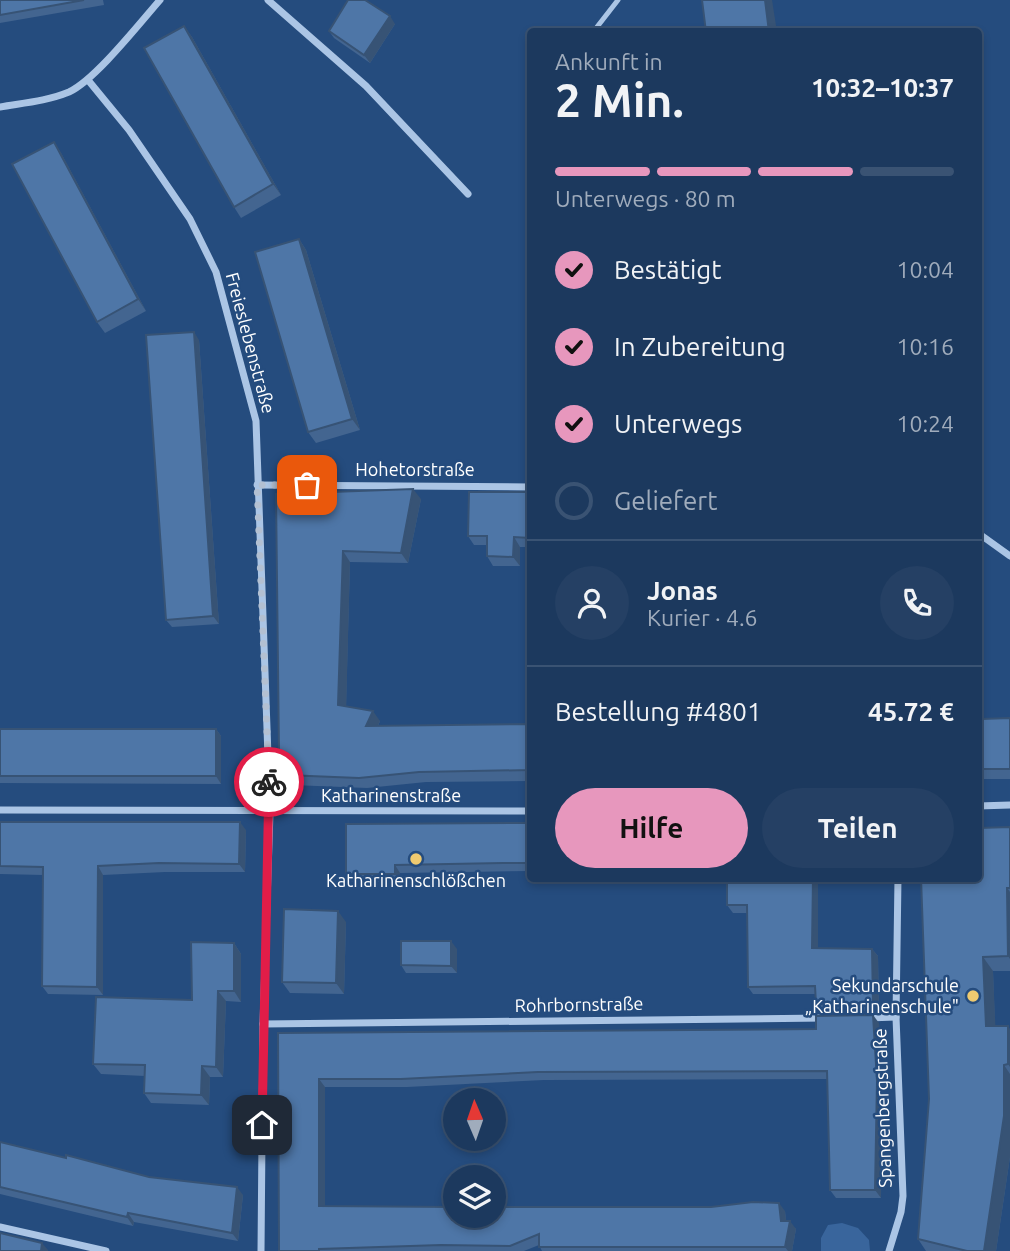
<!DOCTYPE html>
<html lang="de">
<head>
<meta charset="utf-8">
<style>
  :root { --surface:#1c395e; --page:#254064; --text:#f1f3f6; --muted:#a0acbc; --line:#3a5373; --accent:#e797bd }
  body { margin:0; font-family:Ubuntu,sans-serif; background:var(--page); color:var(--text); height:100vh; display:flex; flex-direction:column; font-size:26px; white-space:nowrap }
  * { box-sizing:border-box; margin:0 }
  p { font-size:23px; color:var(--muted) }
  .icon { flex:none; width:38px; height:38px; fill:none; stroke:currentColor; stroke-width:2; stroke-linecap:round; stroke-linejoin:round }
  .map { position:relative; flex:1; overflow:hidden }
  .side { position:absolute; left:527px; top:28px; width:455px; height:854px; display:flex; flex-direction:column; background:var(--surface); border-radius:7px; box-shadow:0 4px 10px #0003,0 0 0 2px var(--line) }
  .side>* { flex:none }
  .needle { width:46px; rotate:358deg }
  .fabs { position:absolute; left:443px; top:1088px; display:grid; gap:14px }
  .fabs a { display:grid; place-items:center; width:63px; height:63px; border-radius:50%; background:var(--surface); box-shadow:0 4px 10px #0003,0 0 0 2px var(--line); font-size:35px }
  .pin { position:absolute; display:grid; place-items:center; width:60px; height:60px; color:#fff; margin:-30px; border-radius:14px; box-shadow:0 4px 10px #0006 }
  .courier { position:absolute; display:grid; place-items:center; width:70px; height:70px; margin:-35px; border:5px solid #e11d48; border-radius:50%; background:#fff; color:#222; box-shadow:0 2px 9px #0007 }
  .overview em { font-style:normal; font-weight:700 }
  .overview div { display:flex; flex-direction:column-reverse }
  .overview { display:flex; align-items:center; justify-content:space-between; height:119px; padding:0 28px }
  h1 { font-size:46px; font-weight:700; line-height:52px }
  .bar { display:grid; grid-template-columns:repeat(4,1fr); gap:10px 7px; align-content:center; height:84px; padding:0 28px }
  .bar i { height:9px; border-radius:5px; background:var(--line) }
  .bar .current { background:var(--accent) }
  .bar p { grid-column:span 4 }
  .line { display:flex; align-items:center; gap:18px; padding:0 28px; border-top:2px solid var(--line) }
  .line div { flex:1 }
  .round { display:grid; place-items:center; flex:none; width:74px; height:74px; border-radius:37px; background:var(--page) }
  ol { padding:0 28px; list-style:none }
  li { display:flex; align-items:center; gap:21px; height:77px }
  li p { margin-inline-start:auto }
  li .icon { padding:7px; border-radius:50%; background:var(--accent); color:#111; stroke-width:4 }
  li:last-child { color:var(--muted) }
  li i { width:38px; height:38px; border:4px solid var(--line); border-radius:50% }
  .cta { display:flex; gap:14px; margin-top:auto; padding:14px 28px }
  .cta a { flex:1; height:80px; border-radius:42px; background:var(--accent); color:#111; font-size:28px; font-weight:700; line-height:80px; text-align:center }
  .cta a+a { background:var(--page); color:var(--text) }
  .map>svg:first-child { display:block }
  .green { fill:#39659c }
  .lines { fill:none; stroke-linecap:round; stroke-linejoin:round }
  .service { stroke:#abc5e5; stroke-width:5 }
  .minor { stroke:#abc5e5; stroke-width:7 }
  .wall { fill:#436590 }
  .shaded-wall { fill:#375375 }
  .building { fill:#4e76a7; stroke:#375375; stroke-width:2 }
  .done { stroke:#b3c0d2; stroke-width:7; stroke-dasharray:0 12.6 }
  .route { stroke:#e11d48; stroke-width:9 }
  .poi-dot { fill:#efca70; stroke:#254c7e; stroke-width:2.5 }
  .labels { text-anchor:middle; stroke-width:5; stroke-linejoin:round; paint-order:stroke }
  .street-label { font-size:18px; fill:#fff; stroke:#254c7e }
  .poi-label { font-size:18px; fill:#fff; stroke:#254c7e }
</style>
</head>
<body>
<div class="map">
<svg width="1010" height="1251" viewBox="0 0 1010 1251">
  <rect width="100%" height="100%" fill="#254c7e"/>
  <!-- green -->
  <polygon class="green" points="842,1223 858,1228 869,1240 870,1251 821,1251 821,1238 828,1225"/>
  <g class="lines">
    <!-- service -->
    <polyline class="service" points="598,32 597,27 618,0"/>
    <!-- minor -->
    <g class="minor">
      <polyline points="268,0 366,86 468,194"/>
      <polyline points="88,80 129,130 190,219 216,272 256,421 270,812 263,1024 261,1251"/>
      <path d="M0,107C23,103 47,101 69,92C95,80 139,24 160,0"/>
      <polyline points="257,485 530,487"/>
      <polyline points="978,533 1010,556"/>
      <polyline points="978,806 1010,805"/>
      <polyline points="0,810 530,811"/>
      <polyline points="868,1018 896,1017"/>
      <polyline points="263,1024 825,1018"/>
      <polyline points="0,1227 106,1251"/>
      <polyline points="889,1251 901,1212 903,1196 896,1017 898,878"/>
    </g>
  </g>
  <!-- wall -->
  <g class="wall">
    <polygon points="0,0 103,0 104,5 0,23"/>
    <polygon points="395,24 370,63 334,38 329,31"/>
    <polygon points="184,26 192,37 281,195 241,218 234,207"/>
    <polygon points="54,142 61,153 146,311 105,333 97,322"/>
    <polygon points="299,239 306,250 360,430 316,443 308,432"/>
    <polygon points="199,340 219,624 172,627 166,620"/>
    <polygon points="530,492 530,547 520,547 520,566 493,566 487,556 487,545 474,545 468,536"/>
    <polygon points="276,494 421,499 408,563 350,562 346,706 380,721 378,726 530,724 530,781 426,782 367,788 292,785 285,775"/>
    <polygon points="1010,718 1010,779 978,779 978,726"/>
    <polygon points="0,729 216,729 221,736 221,784 0,783"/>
    <polygon points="0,822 246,830 245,872 165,872 103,875 103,995 48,994 42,986 43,875 0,874"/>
    <polygon points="530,823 530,871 400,873 400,881 352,882 346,874"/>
    <polygon points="1010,827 1010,971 993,971 995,1026 1010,1029 1010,1157 996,1251 926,1251 918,1239 929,1099"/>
    <polygon points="727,878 882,878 882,881 818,879 818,948 872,949 878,956 879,1011 821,1012 816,1004 815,994 753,994 748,987 747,913 733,913 727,905"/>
    <polygon points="346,922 344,994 290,993 282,982"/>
    <polygon points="234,943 241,954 241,1002 226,1001 223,1077 210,1077 209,1105 151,1103 144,1093 145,1076 101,1074 93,1064 192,1000"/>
    <polygon points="457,949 457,973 406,973 401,965"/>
    <polygon points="879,1023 882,1089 881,1198 836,1198 830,1190 827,1079 544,1080 407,1087 325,1087 325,1206 785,1211 786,1221 796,1229 792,1251 542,1251 539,1245 524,1251 279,1251 278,1033 816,1029"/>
    <polygon points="0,1142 149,1177 243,1195 238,1241 134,1222 133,1226 0,1194"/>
  </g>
  <!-- shaded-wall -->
  <g class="shaded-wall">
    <polygon points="765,0 772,0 777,32 769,32"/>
    <polygon points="390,16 395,24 370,63 364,55"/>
    <polygon points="184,26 192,37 281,195 273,184"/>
    <polygon points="54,142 61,153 146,311 138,299"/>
    <polygon points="299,239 306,250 360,430 352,419"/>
    <polygon points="194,332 199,340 219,624 213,616"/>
    <polygon points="413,489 421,499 408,563 401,553"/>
    <polygon points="514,537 520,547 520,566 513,557"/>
    <polygon points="343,551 350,562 346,715 338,705"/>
    <polygon points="978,554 982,559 978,564"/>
    <polygon points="373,711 380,721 373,736 366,726"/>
    <polygon points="216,729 221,736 221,784 216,776"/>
    <polygon points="240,822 246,830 245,872 239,864"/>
    <polygon points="395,865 400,873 400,881 395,874"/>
    <polygon points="98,866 103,875 103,995 97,987"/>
    <polygon points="813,878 818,878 818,955 812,948"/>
    <polygon points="1007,888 1010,892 1010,959 1008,956"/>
    <polygon points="338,911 346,922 344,994 336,983"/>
    <polygon points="451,941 457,949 457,973 451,966"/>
    <polygon points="234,943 241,954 241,1002 234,991"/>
    <polygon points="872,949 878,956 879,1011 873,1003"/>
    <polygon points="983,957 993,971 996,1040 986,1026"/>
    <polygon points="218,991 226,1001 223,1077 216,1067"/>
    <polygon points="873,1015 879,1023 882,1089 881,1198 875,1190"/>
    <polygon points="1008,1026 1010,1029 1010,1067 1008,1064"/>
    <polygon points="1004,1065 1010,1074 1010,1157 996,1251 984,1251"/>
    <polygon points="202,1066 210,1077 209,1105 201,1095"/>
    <polygon points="319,1079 325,1087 325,1214 319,1206"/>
    <polygon points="237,1187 243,1195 238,1241 232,1233"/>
    <polygon points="779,1203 785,1211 787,1229 781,1221"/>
    <polygon points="128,1213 134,1222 133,1226 127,1217"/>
    <polygon points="790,1221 796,1229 792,1251 788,1251 785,1247"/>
    <polygon points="42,1243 48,1250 48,1251 41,1251"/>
  </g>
  <!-- building -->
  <g class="building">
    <polygon points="0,0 84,0 0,15"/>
    <polygon points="348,0 365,0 390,16 364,55 329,31"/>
    <polygon points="702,0 765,0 769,32 706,32"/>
    <polygon points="184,26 273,184 234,207 144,48"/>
    <polygon points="54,142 138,299 97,322 12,164"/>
    <polygon points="299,239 352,419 308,432 255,252"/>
    <polygon points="194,332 213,616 166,620 146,335"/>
    <polygon points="413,489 401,553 343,551 338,705 373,711 366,726 530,724 530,770 419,772 359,778 285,775 279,753 276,494"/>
    <polygon points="469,492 530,492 530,538 514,537 513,557 487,556 487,536 468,536"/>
    <polygon points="1010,718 1010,769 978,769 978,726 981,726 981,719"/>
    <rect x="0" y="729" width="216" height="47"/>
    <polygon points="0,822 240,822 239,864 159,863 98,866 97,987 42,986 43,867 0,866"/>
    <polygon points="530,823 530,863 503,863 395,865 395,874 346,874 346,824"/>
    <polygon points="1010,827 1010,888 1007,888 1008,956 983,957 986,1026 1008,1026 1008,1064 1004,1065 1004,1116 984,1251 967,1251 918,1239 929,1099 921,878 978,878 978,828"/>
    <polygon points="727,878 813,878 812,948 872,949 873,1003 816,1004 815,986 748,987 747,905 727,905"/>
    <polygon points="284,909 338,911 336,983 282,982"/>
    <polygon points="401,941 451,941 451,966 401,965"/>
    <polygon points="191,942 234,943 234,991 218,991 216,1067 202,1066 201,1095 144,1093 145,1065 93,1064 96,997 192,1000"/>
    <polygon points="873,1015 877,1081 875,1190 830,1190 827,1071 538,1072 401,1079 319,1079 319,1206 455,1207 455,1216 494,1216 494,1207 711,1207 753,1202 779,1203 781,1221 790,1221 785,1247 539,1247 539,1234 510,1246 441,1245 319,1249 319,1251 279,1251 278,1033 816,1029 816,1016"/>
    <polygon points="0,1142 66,1158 66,1155 149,1177 237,1187 232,1233 128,1213 127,1217 0,1187"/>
    <polygon points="0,1233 42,1243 41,1251 0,1251"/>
  </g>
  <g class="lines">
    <!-- done -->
    <polyline class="done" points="269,782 257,485 307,485"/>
    <!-- route -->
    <polyline class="route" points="262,1125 269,782"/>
  </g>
  <!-- markers -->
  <g class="poi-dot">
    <circle cx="416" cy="859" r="7"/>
    <circle cx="973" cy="996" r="7"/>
  </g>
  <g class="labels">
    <!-- street labels -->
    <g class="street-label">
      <text transform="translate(250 343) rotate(75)" y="6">Freieslebenstraße</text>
      <text x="415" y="476">Hohetorstraße</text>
      <text x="391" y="802">Katharinenstraße</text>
      <text transform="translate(579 1005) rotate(-1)" y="6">Rohrbornstraße</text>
      <text transform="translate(883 1108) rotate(-92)" y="6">Spangenbergstraße</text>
    </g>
    <!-- poi labels -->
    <g class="poi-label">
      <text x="416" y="887">Katharinenschlößchen</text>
      <text x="959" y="992" text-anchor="end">Sekundarschule<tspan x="959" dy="21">„Katharinenschule"</tspan></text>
    </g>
  </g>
</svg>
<div class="fabs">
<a><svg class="needle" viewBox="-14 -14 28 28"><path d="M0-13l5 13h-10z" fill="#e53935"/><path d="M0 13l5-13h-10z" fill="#a0acbc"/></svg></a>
<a><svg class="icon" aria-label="layers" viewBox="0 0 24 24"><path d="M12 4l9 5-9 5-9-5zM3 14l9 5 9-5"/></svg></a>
</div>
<div class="pin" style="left:307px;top:485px;background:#ea580c"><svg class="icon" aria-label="bag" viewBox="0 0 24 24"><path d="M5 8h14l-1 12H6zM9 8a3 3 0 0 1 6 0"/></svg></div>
<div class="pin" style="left:262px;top:1125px;background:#1f2937"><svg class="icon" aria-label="home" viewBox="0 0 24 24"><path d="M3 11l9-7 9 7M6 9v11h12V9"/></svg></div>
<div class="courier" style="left:269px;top:782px"><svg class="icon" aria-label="bike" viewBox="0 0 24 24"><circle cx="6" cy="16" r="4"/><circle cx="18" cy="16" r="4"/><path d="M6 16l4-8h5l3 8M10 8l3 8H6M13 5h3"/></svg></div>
<section class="side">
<div class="overview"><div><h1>2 Min.</h1><p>Ankunft in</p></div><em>10:32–10:37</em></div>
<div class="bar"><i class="current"></i><i class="current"></i><i class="current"></i><i></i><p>Unterwegs · 80 m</p></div>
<ol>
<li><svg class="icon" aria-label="check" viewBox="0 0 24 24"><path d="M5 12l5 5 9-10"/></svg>Bestätigt<p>10:04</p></li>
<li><svg class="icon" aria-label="check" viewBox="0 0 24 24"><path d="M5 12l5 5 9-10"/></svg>In Zubereitung<p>10:16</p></li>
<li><svg class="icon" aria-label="check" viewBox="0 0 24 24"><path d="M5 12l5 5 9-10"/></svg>Unterwegs<p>10:24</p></li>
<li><i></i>Geliefert</li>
</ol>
<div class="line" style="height:126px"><a class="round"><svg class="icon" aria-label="person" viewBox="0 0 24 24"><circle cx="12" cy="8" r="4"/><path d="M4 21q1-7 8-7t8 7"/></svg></a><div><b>Jonas</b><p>Kurier · 4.6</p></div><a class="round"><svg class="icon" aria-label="phone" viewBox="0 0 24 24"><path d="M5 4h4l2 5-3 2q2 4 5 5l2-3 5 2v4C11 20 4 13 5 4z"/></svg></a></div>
<div class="line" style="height:91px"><div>Bestellung #4801</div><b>45.72 €</b></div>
<div class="cta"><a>Hilfe</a><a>Teilen</a></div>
</section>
</div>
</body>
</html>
